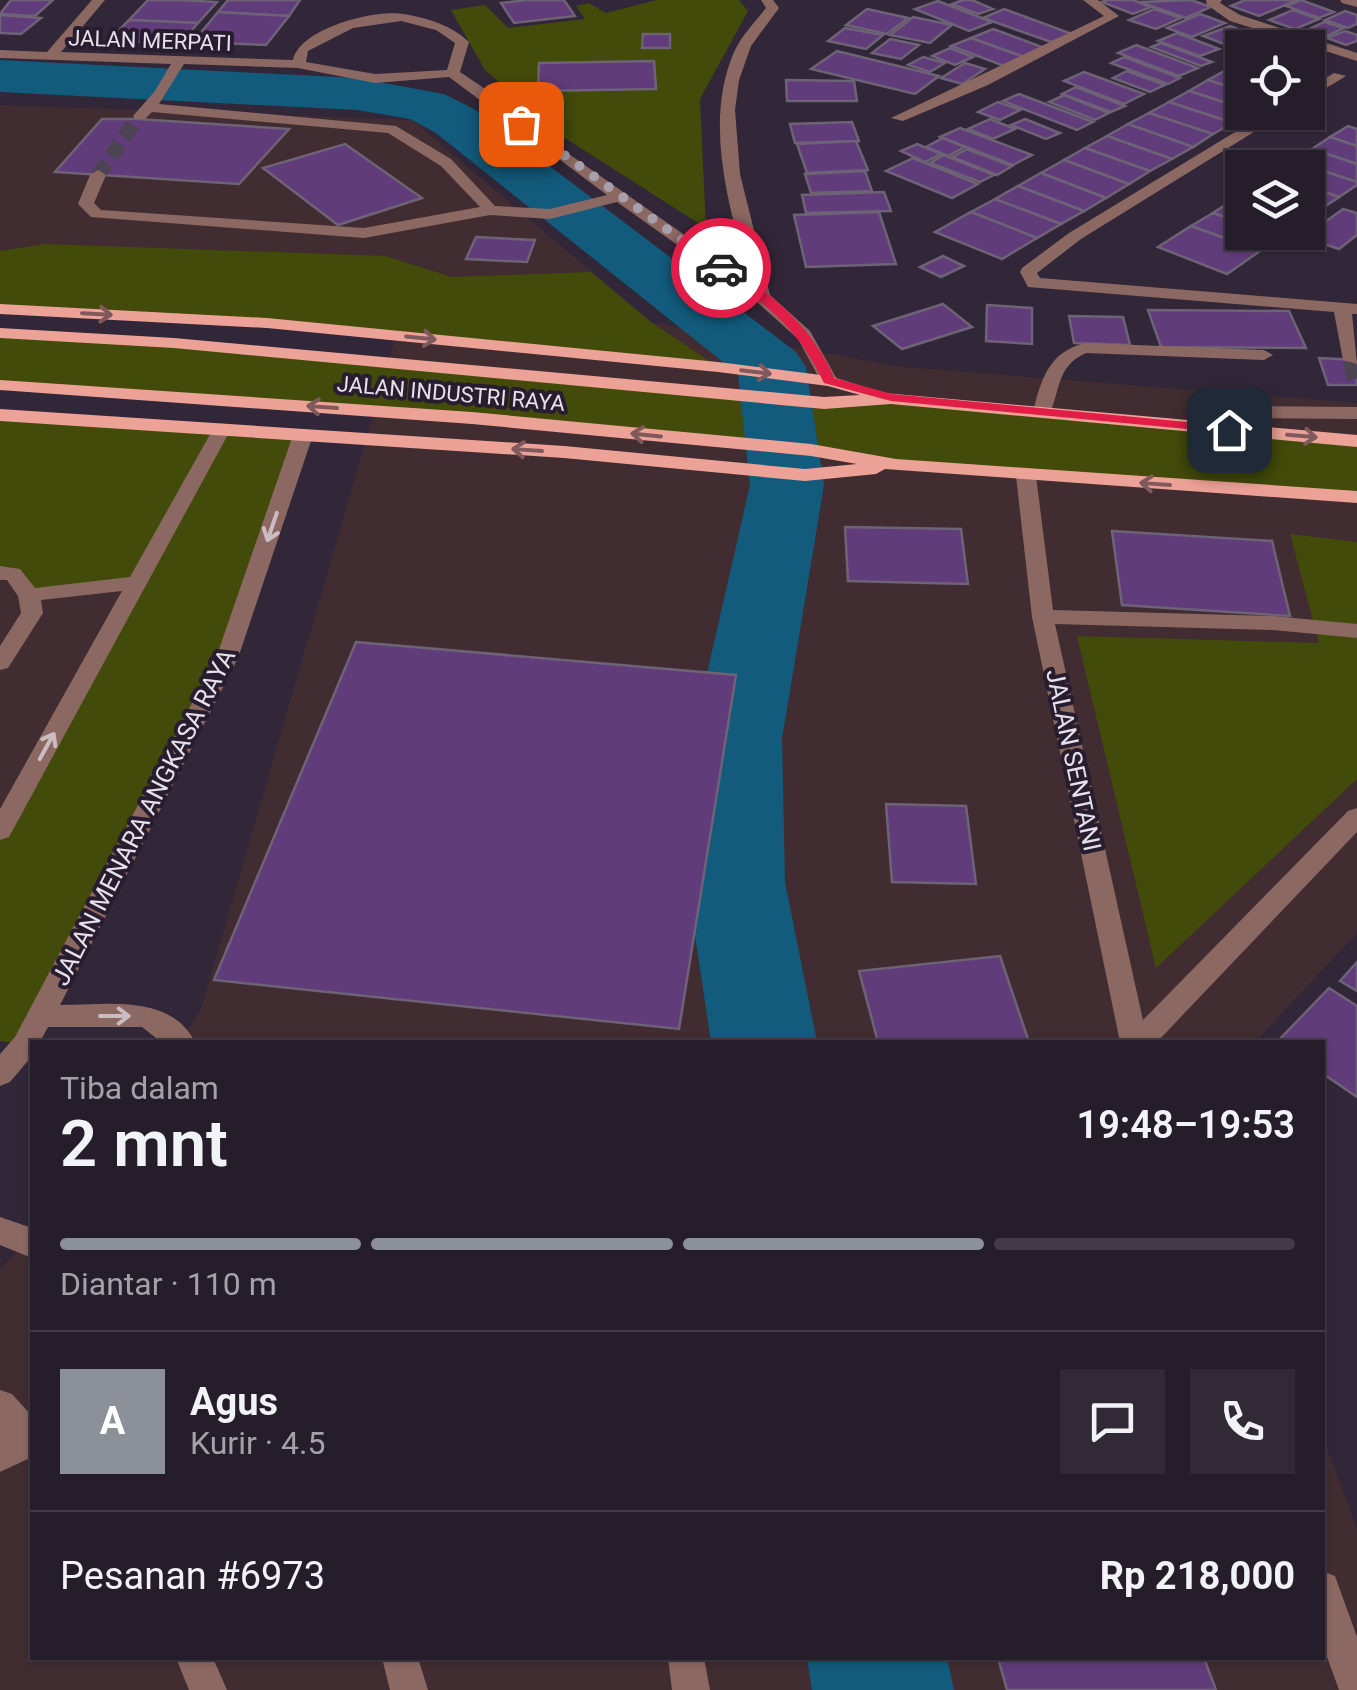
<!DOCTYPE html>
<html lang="id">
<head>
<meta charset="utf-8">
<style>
  :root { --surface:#251d2a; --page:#312a36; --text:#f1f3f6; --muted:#a3a2a8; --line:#423b47; --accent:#8c9099 }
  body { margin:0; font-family:Roboto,sans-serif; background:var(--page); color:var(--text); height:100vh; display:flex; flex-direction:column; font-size:38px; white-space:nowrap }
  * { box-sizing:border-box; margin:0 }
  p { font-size:32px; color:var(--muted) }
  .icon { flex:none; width:55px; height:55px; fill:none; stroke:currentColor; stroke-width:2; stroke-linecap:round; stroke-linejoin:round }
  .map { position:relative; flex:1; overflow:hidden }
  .side { position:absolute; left:30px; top:1040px; width:1295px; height:620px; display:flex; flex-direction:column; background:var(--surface); border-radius:0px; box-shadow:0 2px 8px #0004,0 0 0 2px var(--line) }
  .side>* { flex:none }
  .controls { position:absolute; left:1225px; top:30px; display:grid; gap:20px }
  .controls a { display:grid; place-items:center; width:100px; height:100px; border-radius:0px; background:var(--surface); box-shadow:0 2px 8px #0004,0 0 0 2px var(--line); font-size:50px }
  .pin { position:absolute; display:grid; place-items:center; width:85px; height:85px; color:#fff; margin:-42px; border-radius:20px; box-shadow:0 5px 15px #0006 }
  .courier { position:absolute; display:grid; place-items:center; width:100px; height:100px; margin:-50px; border:8px solid #e11d48; border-radius:50%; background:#fff; color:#222; box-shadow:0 2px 12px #0007 }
  .headline em { font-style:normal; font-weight:600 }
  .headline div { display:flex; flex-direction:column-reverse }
  .headline { display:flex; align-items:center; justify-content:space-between; height:170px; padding:0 30px }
  h1 { font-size:65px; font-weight:600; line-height:75px }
  .bar { display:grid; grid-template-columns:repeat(4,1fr); gap:15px 10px; align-content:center; height:120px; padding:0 30px }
  .bar i { height:12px; border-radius:8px; background:var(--line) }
  .bar .active { background:var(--accent) }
  .bar p { grid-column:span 4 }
  .line { display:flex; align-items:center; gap:25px; padding:0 30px; border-top:2px solid var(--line) }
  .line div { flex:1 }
  .round { display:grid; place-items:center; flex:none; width:105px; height:105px; border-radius:0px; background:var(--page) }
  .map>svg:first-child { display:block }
  .commercial { fill:#412d31 }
  .green { fill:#434b0a }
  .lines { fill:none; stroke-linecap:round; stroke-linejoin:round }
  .river { fill:#125b7c; fill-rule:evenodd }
  .building { fill:#613c7a; stroke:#6e6277; stroke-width:2.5 }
  .minor-tunnel-far1 { stroke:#4c4353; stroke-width:15; stroke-dasharray:15 8; stroke-linecap:butt }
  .minor-tunnel { stroke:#4c4353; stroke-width:19; stroke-dasharray:19 10; stroke-linecap:butt }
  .minor { fill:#8c6862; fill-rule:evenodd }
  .major { fill:#eda297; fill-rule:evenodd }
  .oneway { stroke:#80595d }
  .oneway2 { stroke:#cbbcc2 }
  .route { fill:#e11d48 }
  .done { stroke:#a79fac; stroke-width:10; stroke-dasharray:0 18 }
  .labels { text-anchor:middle; stroke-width:8; stroke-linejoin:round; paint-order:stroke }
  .far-street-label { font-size:22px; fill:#e6e0eb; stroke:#271d2e }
  .street-label { font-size:25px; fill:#e6e0eb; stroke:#271d2e }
</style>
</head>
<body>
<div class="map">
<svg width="1357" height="1690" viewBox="0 0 1357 1690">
  <rect width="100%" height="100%" fill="#312738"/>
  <!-- commercial -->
  <g class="commercial">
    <polygon points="0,105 412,120 651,322 903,367 1357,403 1357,933 1255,1042 181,1042 201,1009 404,308 0,294"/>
    <polygon points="0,415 222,429 0,827"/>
    <polygon points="32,1235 32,1658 1322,1658 1323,1437 1357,1529 1357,1690 0,1690 0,1270"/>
  </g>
  <!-- green -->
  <g class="green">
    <polygon points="657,0 739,0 748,11 700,99 706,228 554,131 485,70 451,10 485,5 508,28 585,19 576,6 589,3 606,13"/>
    <polygon points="46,244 385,256 452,277 591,272 651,322 718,367 267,323 0,308 0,251"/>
    <polygon points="0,333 174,343 776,400 891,398 1357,441 1357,497 1026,476 811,450 0,386"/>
    <polygon points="0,415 303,435 227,658 17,1043 0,1041 0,840 137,582 31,593 0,572"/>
    <polygon points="1290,534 1357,542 1357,779 1156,968 1077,636 1319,643"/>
  </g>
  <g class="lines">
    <!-- river -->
    <g class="river">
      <polygon points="0,60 357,78 444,94 474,109 796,352 806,367 824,485 782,739 785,882 817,1042 711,1042 687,882 692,739 750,485 738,374 436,133 410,119 357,110 0,92"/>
      <polygon points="807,1658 947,1658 954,1690 812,1690"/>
    </g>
  </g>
  <!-- building -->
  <g class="building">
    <polygon points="11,0 53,0 35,16 0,14"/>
    <polygon points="148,0 179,0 217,2 198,23 129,20"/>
    <polygon points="228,0 300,0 289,16 218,12"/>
    <polygon points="527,0 564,0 575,16 514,23 501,3"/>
    <polygon points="963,0 972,0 993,9 978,14 952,4"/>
    <polygon points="1107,0 1133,0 1151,7 1133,14 1102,2"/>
    <polygon points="1191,0 1211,7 1186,18 1139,2"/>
    <polygon points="1245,0 1297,0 1259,16 1231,6"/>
    <polygon points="1301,0 1334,12 1319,18 1286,6"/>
    <polygon points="938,1 992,22 969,31 915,9"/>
    <polygon points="867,9 908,18 887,34 846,25"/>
    <polygon points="1004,9 1072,34 1051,42 983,18"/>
    <polygon points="1154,9 1181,18 1156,29 1129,20"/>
    <polygon points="1293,10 1319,19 1295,29 1269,20"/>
    <polygon points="1345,11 1357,15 1357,24 1348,28 1325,20"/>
    <polygon points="218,12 289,16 266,45 193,42"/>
    <polygon points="1200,14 1225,23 1192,37 1167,28"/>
    <polygon points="0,15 41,18 21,34 0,33"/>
    <polygon points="913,17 952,25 930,43 890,35"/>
    <polygon points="129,20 198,23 180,44 109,40"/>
    <polygon points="1324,22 1344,28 1325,37 1305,31"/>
    <polygon points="1230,26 1251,34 1224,44 1203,36"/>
    <polygon points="845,28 883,35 866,49 828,41"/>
    <polygon points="993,29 1045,48 1024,57 971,38"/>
    <polygon points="1345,31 1357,35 1357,41 1346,45 1327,38"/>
    <polygon points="1177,33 1219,49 1200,56 1158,41"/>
    <polygon points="643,34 670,34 670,48 642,48"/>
    <polygon points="971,38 1024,57 1004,66 951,46"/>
    <polygon points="890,39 919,45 901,59 872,53"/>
    <polygon points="1161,43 1212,62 1201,66 1151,47"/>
    <polygon points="1136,45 1198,68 1179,76 1118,53"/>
    <polygon points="950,48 973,57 955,65 932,56"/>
    <polygon points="837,51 939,76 915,94 811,69"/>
    <polygon points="923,57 945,63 930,72 908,65"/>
    <polygon points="1124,57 1180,78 1168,84 1111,63"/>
    <polygon points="654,61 656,89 538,91 539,63"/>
    <polygon points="965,63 985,69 962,84 941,78"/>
    <polygon points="1226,70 1242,75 1242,91 1208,80"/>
    <polygon points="1127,71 1165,85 1150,92 1113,78"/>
    <polygon points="1084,72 1144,94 1124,104 1064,81"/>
    <polygon points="786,80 854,81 857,101 787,101"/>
    <polygon points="1208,80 1242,91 1242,108 1189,91"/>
    <polygon points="1076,87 1125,106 1111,112 1062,94"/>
    <polygon points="1189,91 1242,108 1242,112 1250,112 1233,123 1169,102"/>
    <polygon points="1019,94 1093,122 1077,130 1003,101"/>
    <polygon points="1064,95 1109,113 1095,120 1049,102"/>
    <polygon points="998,102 1020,110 1000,120 978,112"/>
    <polygon points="1169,102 1233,123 1213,134 1149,113"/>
    <polygon points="1149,113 1213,134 1193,147 1128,124"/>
    <polygon points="102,119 137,119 289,129 239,184 55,172"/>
    <polygon points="990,119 1015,129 993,139 968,129"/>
    <polygon points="1025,119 1060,133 1046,139 1011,125"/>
    <polygon points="852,122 859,141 795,143 790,124"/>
    <polygon points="1128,124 1193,147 1172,159 1107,136"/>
    <polygon points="1348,126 1357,129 1357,146 1330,137"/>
    <polygon points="960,128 1032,155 1013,165 940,137"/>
    <polygon points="1107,136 1172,159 1150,171 1085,148"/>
    <polygon points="1330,137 1357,146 1357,164 1312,149"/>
    <polygon points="943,138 965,147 948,156 926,147"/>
    <polygon points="856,141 868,170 807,173 797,144"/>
    <polygon points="345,144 422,198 338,225 263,168"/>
    <polygon points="917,144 941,154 925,162 901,151"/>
    <polygon points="1085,148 1150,171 1129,184 1064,160"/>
    <polygon points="967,149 1012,166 997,175 952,157"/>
    <polygon points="1312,149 1357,164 1357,182 1293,161"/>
    <polygon points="944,155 994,175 980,182 930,163"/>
    <polygon points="913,158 978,184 952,198 886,171"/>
    <polygon points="1064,160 1129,184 1106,198 1041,173"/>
    <polygon points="1293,161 1357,182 1357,185 1339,197 1308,186 1308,168 1283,168"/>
    <polygon points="865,171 872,191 811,193 805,174"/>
    <polygon points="1041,173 1106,198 1084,211 1018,186"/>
    <polygon points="1018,186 1084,211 1061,224 995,199"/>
    <polygon points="1308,186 1339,197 1321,209 1308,204"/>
    <polygon points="884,192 891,211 806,213 802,195"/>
    <polygon points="995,199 1061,224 1037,238 971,212"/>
    <polygon points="1234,199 1242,202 1242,223 1213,213"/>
    <polygon points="1343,209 1357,213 1357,235 1339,249 1304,237"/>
    <polygon points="879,212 896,264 806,267 794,215"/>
    <polygon points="971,212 1037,238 1002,259 935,232"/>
    <polygon points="1213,213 1242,223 1242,232 1268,232 1281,237 1260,251 1191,226"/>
    <polygon points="1191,226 1260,251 1227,274 1158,247"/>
    <polygon points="476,237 535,240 527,262 466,259"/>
    <polygon points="943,256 964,266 941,277 920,267"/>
    <polygon points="943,304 972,327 902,349 873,326"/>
    <polygon points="987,305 1032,308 1032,344 986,341"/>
    <polygon points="1148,310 1289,311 1306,348 1161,347"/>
    <polygon points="1069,316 1123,317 1130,345 1074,343"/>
    <polygon points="1319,358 1357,360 1357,385 1328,385"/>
    <polygon points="845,527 961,529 968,584 848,581"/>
    <polygon points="1112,531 1272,541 1290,616 1122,605"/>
    <polygon points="356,642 736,675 679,1029 214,980"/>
    <polygon points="886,804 966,806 976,884 892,882"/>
    <polygon points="1000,956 1029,1042 878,1042 859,971"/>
    <polygon points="1357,962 1357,991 1340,981"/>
    <polygon points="1329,988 1357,1006 1357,1097 1322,1073 1322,1042 1277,1042"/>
    <polygon points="998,1658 1204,1658 1216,1690 1007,1690"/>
  </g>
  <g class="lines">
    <!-- minor-tunnel-far1 -->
    <polyline class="minor-tunnel-far1" points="98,175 137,119"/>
    <!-- minor-tunnel -->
    <polyline class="minor-tunnel" points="1352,360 1357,380"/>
    <!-- minor -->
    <g class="minor">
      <path d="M92,0H105L61,52L293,60C300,28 375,9 404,14C428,18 451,25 469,42L460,72L509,105L535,128L544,107H554L546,138L749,280C730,209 703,124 734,52C742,35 755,22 766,8L761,0H773L779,8L751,46L739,80L735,110L740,174L770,295L810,331L838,381L835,385H823L798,339L756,301L617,202L550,219L490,215L364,238L91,217L78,204L90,175L98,170L106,175L94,203L101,210L364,228L480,207L441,166L388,133L152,112L145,119H135L133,116L155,91L171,64L0,58V50L47,52ZM401,21L436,30L455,43L447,70L375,74L306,62L308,51L353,28ZM184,64L298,68L375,83L449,77L607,195L550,209L495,206L451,159L396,126L159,104Z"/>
      <polygon points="1083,0 1098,0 1119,16 988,85 903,121 891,118 1104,16"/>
      <polygon points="1206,0 1222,0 1220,3 1240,15 1357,53 1357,61 1230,21 1207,5"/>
      <polygon points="1340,0 1357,0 1357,7 1342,3"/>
      <polygon points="1334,73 1346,76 1308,99 1308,89"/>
      <polygon points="1268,112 1286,112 1081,239 1037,273 1040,278 1357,304 1357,314 1352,314 1357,364 1343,360 1334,312 1028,287 1020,272 1022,268 1069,233"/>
      <path d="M1085,343L1264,350L1273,355L1264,360L1086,353C1057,365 1060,391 1049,416H1035L1033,412C1041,379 1049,352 1085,343Z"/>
      <polygon points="1247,406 1357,407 1357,419 1248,418 1197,432 1188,426"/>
      <polygon points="222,423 231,429 9,837 0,840 0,809 122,591 41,600 43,613 8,668 0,670 0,646 21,613 18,596 7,580 0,580 0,566 20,569 35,588 130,577 213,429"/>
      <path d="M303,429L313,435L238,658L60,1005C105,1005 170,993 195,1042H161L142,1027H48L40,1042H32V1056L10,1082L0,1086V1054L15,1037L216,658L293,435Z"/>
      <polygon points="1026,470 1036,476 1053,610 1273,616 1357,624 1357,638 1273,630 1055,624 1143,1020 1348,811 1357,808 1357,832 1157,1042 1120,1042 1032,617 1016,476"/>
      <polygon points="0,1217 32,1228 32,1258 0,1245"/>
      <polygon points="0,1390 12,1394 32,1416 32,1457 0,1472"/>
      <polygon points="1322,1571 1335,1576 1357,1637 1357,1690 1339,1690 1322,1643"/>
      <polygon points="176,1658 213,1658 227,1690 189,1690"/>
      <polygon points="382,1658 418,1658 428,1690 390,1690"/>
      <polygon points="668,1658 704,1658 710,1690 672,1690"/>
    </g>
    <!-- major -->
    <g class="major">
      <polygon points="0,304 267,318 718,362 829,376 884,393 1357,435 1357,447 891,404 824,409 174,348 0,338 0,328 174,338 824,397 860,395 828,386 718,372 267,328 0,314"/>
      <polygon points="0,380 472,412 811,444 896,459 1357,491 1357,503 885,469 876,474 805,481 564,458 0,421 0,409 564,446 805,469 857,464 811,456 472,424 0,390"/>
    </g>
  </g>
  <!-- one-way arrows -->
  <defs><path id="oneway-shaft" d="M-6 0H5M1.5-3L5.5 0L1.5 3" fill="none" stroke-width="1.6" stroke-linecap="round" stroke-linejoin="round" transform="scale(2.5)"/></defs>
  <g class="oneway">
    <use href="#oneway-shaft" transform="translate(97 314) rotate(3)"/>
    <use href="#oneway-shaft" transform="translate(421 338) rotate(6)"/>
    <use href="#oneway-shaft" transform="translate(756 372) rotate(7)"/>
    <use href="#oneway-shaft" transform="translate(322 407) rotate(-176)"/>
    <use href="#oneway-shaft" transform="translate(646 435) rotate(-174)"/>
    <use href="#oneway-shaft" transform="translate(1302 436) rotate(5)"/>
    <use href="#oneway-shaft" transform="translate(527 450) rotate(-176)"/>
    <use href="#oneway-shaft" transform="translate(1155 484) rotate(-176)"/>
  </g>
  <g class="oneway2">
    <use href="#oneway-shaft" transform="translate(272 527) rotate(109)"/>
    <use href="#oneway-shaft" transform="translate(47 746) rotate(-61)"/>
    <use href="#oneway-shaft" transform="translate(115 1016)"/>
  </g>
  <!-- route -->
  <path class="route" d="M721,264C767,286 815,331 834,378L892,394L1229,426L1235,430L1229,433L891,401L824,383C796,325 769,307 717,270Z"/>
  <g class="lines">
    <!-- done -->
    <polyline class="done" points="521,124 721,268"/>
  </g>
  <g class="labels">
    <!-- far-street labels -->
    <g class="far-street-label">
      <text transform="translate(150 40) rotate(2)" y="8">JALAN MERPATI</text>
      <text transform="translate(451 393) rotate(5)" y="8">JALAN INDUSTRI RAYA</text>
    </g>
    <!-- street labels -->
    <g class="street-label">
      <text transform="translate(1074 760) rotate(78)" y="9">JALAN SENTANI</text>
      <text transform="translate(143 817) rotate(-63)" y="9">JALAN MENARA ANGKASA RAYA</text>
    </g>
  </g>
</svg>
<div class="controls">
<a><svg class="icon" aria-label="locate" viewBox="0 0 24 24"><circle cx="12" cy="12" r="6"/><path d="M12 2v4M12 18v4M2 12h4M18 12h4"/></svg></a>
<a><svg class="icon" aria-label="layers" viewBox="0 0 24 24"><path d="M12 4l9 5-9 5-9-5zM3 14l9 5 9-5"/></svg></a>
</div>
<div class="pin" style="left:521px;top:124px;background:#ea580c"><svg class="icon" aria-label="bag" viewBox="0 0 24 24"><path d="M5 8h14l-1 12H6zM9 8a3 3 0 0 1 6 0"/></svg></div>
<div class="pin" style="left:1229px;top:430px;background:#1f2937"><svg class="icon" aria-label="home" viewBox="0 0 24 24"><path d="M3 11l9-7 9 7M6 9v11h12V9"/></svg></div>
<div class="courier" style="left:721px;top:268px"><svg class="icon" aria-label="car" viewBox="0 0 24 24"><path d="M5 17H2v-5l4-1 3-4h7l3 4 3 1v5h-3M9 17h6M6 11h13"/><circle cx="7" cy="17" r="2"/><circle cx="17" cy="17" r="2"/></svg></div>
<section class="side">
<div class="headline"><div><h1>2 mnt</h1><p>Tiba dalam</p></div><em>19:48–19:53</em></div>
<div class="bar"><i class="active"></i><i class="active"></i><i class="active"></i><i></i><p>Diantar · 110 m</p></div>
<div class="line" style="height:180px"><b class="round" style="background:var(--accent);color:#fff">A</b><div><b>Agus</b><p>Kurir · 4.5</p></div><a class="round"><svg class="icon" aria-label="chat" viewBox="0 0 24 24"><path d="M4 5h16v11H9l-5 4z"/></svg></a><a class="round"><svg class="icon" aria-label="phone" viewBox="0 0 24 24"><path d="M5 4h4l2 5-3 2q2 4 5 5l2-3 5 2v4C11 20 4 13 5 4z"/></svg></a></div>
<div class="line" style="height:130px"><div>Pesanan #6973</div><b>Rp 218,000</b></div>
</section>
</div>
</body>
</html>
